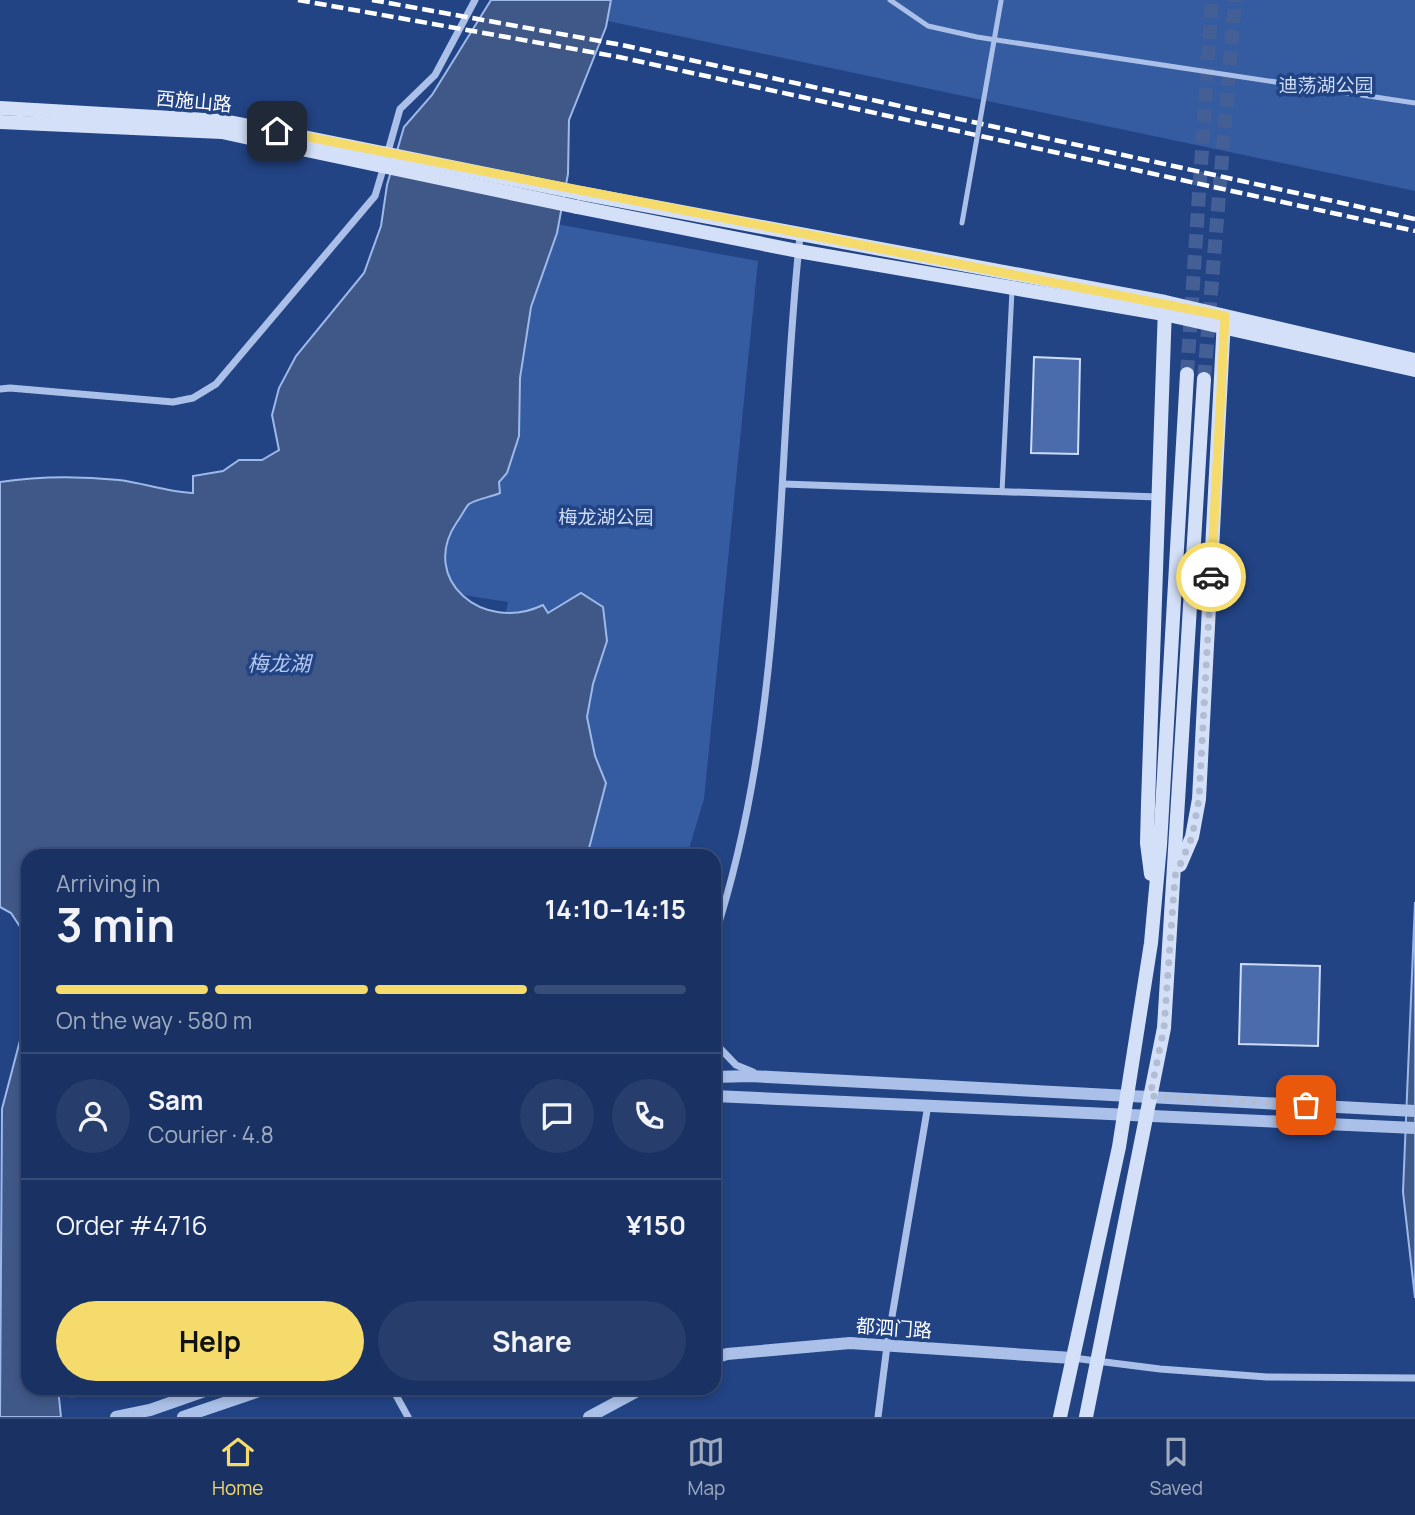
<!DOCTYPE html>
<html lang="en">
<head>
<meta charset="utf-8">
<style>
  :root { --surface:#1a3263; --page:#273e6c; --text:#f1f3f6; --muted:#9faabe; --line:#384d78; --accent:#f5db6b }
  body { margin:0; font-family:Manrope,"Noto Sans SC",sans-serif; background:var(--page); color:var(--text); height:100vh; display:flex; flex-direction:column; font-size:26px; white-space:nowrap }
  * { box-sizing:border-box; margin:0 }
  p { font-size:23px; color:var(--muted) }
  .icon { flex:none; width:38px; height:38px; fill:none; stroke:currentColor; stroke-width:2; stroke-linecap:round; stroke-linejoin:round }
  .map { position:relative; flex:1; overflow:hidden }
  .sheet { position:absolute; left:21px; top:849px; width:700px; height:546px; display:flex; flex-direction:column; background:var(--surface); border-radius:21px; box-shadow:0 4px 10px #0003,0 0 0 2px var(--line) }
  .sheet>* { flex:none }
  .pin { position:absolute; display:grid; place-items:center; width:60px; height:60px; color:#fff; margin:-30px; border-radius:14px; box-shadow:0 4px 10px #0006 }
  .courier { position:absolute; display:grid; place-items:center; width:70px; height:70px; margin:-35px; border:5px solid #f5db6b; border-radius:50%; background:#fff; color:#222; box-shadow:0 2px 9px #0007 }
  .overview em { font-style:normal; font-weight:700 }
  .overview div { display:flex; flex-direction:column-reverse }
  .overview { display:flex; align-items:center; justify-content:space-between; height:119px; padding:0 35px }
  h1 { font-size:46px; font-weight:700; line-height:52px }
  .bar { display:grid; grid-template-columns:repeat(4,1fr); gap:10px 7px; align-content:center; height:84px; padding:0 35px }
  .bar i { height:9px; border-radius:5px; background:var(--line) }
  .bar .current { background:var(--accent) }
  .bar p { grid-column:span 4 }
  .line { display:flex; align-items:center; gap:18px; padding:0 35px; border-top:2px solid var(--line) }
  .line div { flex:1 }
  .round { display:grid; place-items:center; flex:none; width:74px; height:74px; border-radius:37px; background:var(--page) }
  .cta { display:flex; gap:14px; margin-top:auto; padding:14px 35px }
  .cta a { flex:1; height:80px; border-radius:42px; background:var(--accent); color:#111; font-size:28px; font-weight:700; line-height:80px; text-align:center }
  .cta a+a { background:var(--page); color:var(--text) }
  .tabs { display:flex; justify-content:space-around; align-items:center; height:98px; border-top:2px solid var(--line); background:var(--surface); font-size:19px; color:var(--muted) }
  .tabs a { display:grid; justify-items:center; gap:4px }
  .tabs .current { color:var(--accent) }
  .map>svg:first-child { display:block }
  .green { fill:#355ba1 }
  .water { fill:#405888; stroke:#9db9ea; stroke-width:2 }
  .building { fill:#4a6cac; stroke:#cedcf6; stroke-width:2 }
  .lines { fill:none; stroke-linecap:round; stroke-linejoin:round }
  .secondary-tunnel { stroke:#435f96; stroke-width:14; stroke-dasharray:14 7; stroke-linecap:butt }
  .service { stroke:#aac0e8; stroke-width:5 }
  .minor { stroke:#aac0e8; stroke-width:7 }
  .tertiary { stroke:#aac0e8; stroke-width:12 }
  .secondary { stroke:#d4e0f7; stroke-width:14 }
  .rail { stroke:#fff; stroke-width:4.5; stroke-dasharray:12 5; stroke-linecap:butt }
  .service-bridge { stroke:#aac0e8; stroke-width:5 }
  .secondary-bridge { stroke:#d4e0f7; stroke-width:14 }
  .done { stroke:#b2bdd4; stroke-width:7; stroke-dasharray:0 12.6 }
  .route { stroke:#f5db6b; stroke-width:9 }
  .labels { text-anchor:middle; stroke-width:7; stroke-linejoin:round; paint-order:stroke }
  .park-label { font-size:19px; fill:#cedcf6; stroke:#224384 }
  .street-label { font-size:19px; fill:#fff; stroke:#224384 }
  .water-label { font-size:21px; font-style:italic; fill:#b5caf0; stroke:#224384 }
</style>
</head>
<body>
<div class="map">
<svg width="1415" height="1417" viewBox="0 0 1415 1417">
  <rect width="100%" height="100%" fill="#224384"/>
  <!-- green -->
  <g class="green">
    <polygon points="508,0 1415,0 1415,191"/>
    <polygon points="540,221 758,261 704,799 687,856 440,856 488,705 508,602 450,593 433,507"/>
    <polygon points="49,1388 124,1388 71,1398"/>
  </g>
  <!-- water -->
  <g class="water">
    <path d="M491,0H611L606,27L569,120L568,174L557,233L531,307L520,378L519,436L507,473L499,482L500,493C491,497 477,499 469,504C465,508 461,517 457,522C418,579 483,634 543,605L548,613L581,593L603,607L607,641L593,684L587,717L595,756L606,783L587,856H28V939L11,913L0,907V482C39,476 79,476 119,480C144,483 167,492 193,493V476L223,471L239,460H262L279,450L272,415L279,388L296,356L364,273L381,226L387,185L404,127L432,95Z"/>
    <polygon points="1415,902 1415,1298 1403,1192"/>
    <polygon points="28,1010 28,1388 58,1388 61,1417 0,1417 2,1109"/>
  </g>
  <!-- building -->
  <g class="building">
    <polygon points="1034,357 1080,359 1078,454 1031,453"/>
    <polygon points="1241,964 1320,966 1318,1046 1239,1044"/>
  </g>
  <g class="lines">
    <!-- secondary-tunnel -->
    <g class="secondary-tunnel">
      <polyline points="1187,374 1212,0"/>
      <polyline points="1204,379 1235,0"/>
    </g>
    <!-- service -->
    <g class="service">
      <polyline points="890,0 928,26 977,37 1415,103"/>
      <polyline points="1002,492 1012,290"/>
    </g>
    <!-- minor -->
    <g class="minor">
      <polyline points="387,155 400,109 435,75 475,0"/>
      <polyline points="0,389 10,388 173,402 193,398 216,384 375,196 384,166"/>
      <polyline points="783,484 1158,497"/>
      <path d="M714,938C788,713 775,469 800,236"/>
      <polyline points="714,1042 736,1065 753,1072"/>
      <polyline points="1073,1358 1160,1369 1267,1377 1415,1378"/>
      <polyline points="392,1388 408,1417"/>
      <polyline points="878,1417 887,1346 928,1105"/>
    </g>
    <!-- tertiary -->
    <g class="tertiary">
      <polyline points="714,1077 750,1076 1415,1111"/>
      <polyline points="714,1096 1415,1128"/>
      <polyline points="714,1358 727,1354 850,1343 1072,1358"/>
      <polyline points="116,1417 150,1410 213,1388"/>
      <polyline points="183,1417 268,1388"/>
      <polyline points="589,1417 643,1388"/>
    </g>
    <!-- secondary -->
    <g class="secondary">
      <polyline points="0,108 224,121 383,153"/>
      <polyline points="0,122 222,132 382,166"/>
      <polyline points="580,193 1165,302 1414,360"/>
      <polyline points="577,207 798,251 1164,314 1415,370"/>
      <polyline points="1180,865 1192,837 1199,799 1224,319"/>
      <polyline points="1151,874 1147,843 1148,804 1165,307"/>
      <polyline points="1060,1417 1119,1147 1151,943 1160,845 1187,374"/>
      <polyline points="1086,1417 1164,1028 1204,379"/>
    </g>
    <!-- rail -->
    <g class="rail">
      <polyline points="298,0 619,57 1415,231"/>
      <polyline points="372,0 622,45 1415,219"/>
    </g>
    <!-- service-bridge -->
    <polyline class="service-bridge" points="962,223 1001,1"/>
    <!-- secondary-bridge -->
    <g class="secondary-bridge">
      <polyline points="383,153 580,193"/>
      <polyline points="382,166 577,207"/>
    </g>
  </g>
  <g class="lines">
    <!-- done -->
    <polyline class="done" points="1211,577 1199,799 1192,837 1175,876 1164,1028 1150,1096 1306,1105"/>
    <!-- route -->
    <polyline class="route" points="277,131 1225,316 1211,577"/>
  </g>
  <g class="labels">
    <!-- park labels -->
    <g class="park-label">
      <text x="1326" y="92">迪荡湖公园</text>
      <text x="606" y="524">梅龙湖公园</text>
    </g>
    <!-- street labels -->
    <g class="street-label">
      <text transform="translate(194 101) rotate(5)" y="7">西施山路</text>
      <text transform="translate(894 1328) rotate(4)" y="7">都泗门路</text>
    </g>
    <!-- water labels -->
    <g class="water-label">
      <text x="279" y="671">梅龙湖</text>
    </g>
  </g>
</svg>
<div class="pin" style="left:1306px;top:1105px;background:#ea580c"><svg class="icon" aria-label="bag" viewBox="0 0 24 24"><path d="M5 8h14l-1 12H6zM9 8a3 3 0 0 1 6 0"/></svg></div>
<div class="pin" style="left:277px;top:131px;background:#1f2937"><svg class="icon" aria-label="home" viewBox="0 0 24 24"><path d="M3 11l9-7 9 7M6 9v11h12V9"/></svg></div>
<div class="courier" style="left:1211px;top:577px"><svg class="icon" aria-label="car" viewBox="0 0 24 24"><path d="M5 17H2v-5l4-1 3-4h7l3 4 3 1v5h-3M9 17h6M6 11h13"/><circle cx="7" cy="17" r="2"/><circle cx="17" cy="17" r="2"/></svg></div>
<section class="sheet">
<div class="overview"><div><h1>3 min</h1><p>Arriving in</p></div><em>14:10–14:15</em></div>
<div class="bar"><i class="current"></i><i class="current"></i><i class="current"></i><i></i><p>On the way · 580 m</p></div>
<div class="line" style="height:126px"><a class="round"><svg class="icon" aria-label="person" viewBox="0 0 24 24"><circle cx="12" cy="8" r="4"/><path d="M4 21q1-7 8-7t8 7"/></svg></a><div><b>Sam</b><p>Courier · 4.8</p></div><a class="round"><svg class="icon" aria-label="chat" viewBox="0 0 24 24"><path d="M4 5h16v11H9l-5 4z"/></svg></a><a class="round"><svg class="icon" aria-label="phone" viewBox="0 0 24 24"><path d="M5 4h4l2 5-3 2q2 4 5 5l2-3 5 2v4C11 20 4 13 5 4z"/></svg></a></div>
<div class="line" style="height:91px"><div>Order #4716</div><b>¥150</b></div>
<div class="cta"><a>Help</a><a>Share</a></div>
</section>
</div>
<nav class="tabs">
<a class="current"><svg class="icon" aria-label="home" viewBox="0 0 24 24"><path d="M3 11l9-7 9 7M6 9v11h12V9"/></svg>Home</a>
<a><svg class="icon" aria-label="map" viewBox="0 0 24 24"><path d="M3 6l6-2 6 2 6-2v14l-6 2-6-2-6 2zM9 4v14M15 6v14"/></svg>Map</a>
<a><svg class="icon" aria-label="saved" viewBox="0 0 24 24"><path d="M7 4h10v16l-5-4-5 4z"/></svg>Saved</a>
</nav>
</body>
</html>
